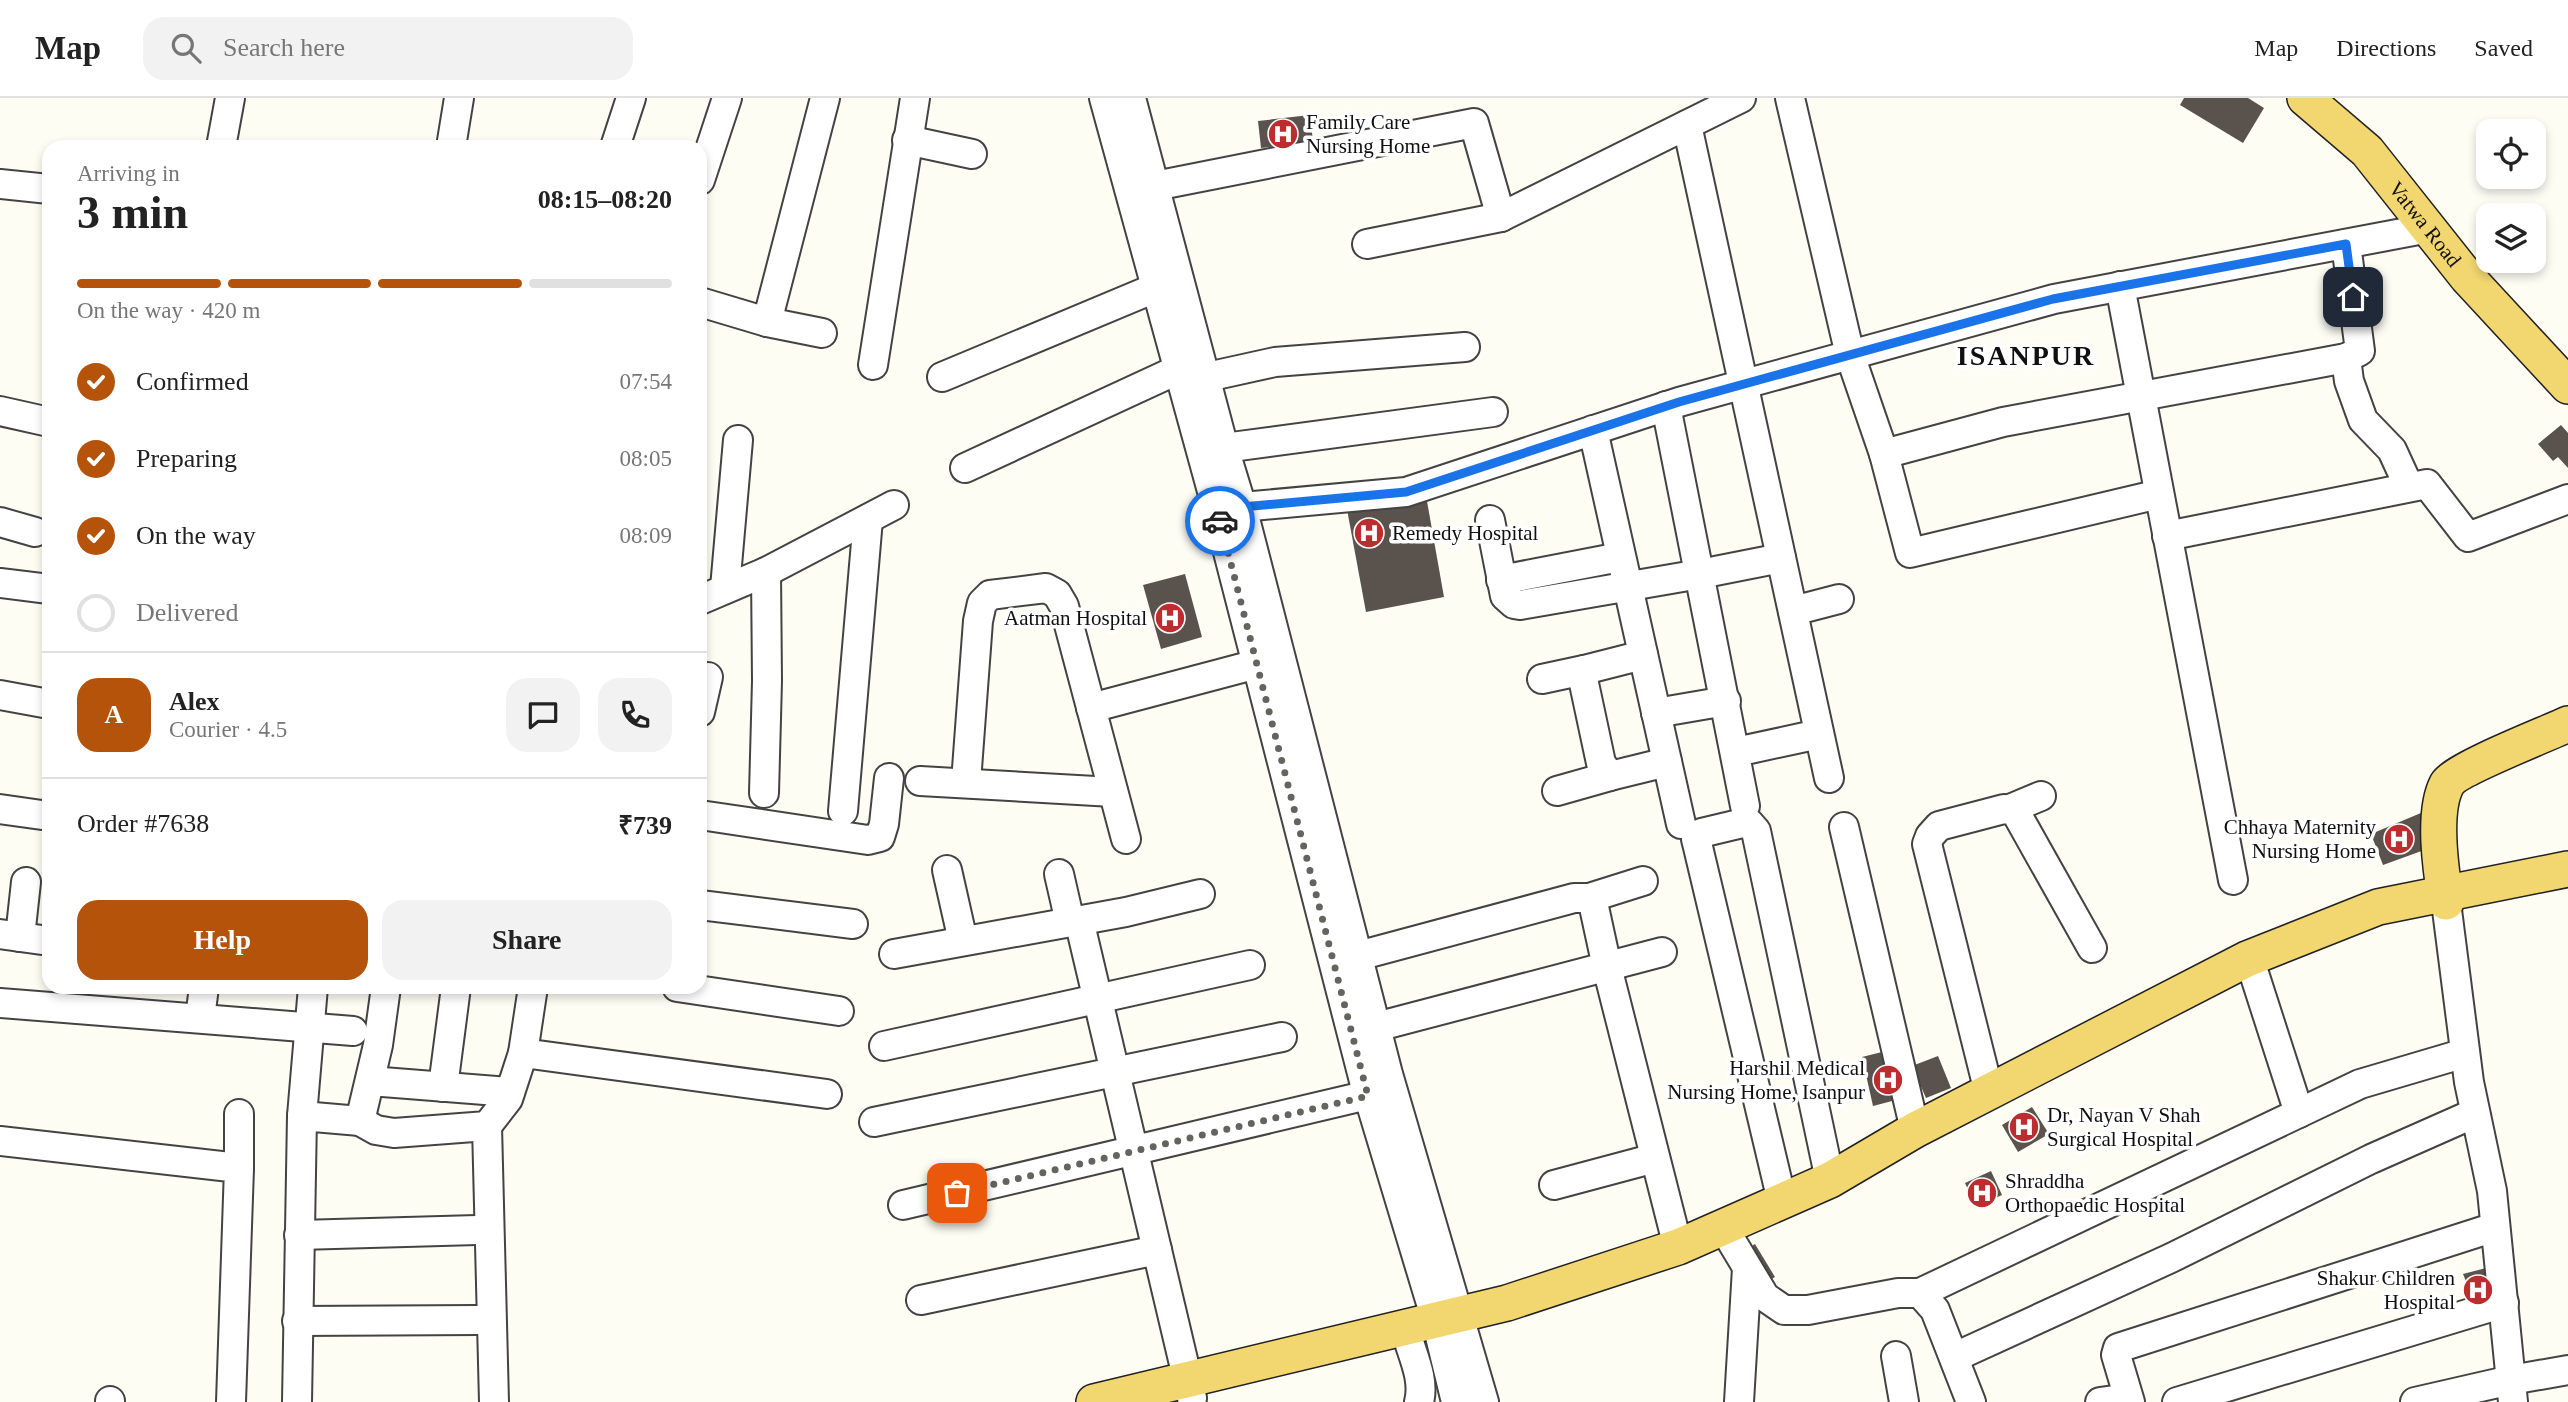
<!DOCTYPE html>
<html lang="en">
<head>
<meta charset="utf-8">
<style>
  :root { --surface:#fff; --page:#f2f2f2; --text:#222; --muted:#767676; --line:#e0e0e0; --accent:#b45309 }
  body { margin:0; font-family:Georgia,serif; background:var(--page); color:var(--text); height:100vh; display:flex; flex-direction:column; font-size:26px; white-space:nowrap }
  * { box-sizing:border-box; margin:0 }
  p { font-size:23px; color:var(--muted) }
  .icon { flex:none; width:38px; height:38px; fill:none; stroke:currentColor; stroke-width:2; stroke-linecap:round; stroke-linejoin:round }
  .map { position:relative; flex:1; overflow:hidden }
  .sheet { position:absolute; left:42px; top:42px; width:665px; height:854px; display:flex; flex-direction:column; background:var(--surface); border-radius:21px; box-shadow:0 4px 10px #0003 }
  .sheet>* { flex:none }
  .tools { position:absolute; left:2476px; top:21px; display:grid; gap:14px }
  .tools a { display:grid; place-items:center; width:70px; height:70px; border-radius:14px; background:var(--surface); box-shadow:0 4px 10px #0003; font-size:35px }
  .pin { position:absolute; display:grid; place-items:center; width:60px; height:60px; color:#fff; margin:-30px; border-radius:14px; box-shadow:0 4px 10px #0006 }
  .courier { position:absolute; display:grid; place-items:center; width:70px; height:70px; margin:-35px; border:5px solid #1a73e8; border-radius:50%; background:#fff; color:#222; box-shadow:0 2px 9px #0007 }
  .headline em { font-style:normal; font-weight:600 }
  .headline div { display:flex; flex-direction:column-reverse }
  .headline { display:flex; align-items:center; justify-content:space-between; height:119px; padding:0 35px }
  h1 { font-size:46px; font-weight:600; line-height:52px }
  .bar { display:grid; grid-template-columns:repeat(4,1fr); gap:10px 7px; align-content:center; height:84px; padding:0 35px }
  .bar i { height:9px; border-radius:5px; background:var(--line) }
  .bar .current { background:var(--accent) }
  .bar p { grid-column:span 4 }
  .line { display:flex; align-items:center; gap:18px; padding:0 35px; border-top:2px solid var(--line) }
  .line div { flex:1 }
  .round { display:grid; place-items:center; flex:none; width:74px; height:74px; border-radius:21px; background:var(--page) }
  ol { padding:0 35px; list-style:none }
  li { display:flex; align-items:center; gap:21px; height:77px }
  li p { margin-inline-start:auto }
  li .icon { padding:7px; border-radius:50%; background:var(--accent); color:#fff; stroke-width:4 }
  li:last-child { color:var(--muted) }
  li i { width:38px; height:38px; border:4px solid var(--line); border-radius:50% }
  .cta { display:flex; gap:14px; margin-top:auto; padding:14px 35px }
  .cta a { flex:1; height:80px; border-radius:21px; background:var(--accent); color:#fff; font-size:28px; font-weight:600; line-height:80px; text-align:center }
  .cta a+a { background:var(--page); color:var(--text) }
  header { display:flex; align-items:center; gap:42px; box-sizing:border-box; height:98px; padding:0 35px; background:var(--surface); border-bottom:2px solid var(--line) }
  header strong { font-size:33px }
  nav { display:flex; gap:38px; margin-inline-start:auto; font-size:24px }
  .search { width:490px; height:63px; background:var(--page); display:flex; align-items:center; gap:18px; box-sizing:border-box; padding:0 24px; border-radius:21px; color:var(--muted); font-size:26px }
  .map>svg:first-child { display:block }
  .building { fill:#59524d }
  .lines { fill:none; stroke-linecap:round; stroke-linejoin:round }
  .minor-casing { stroke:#434343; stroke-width:32 }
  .major-casing { stroke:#212121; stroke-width:38 }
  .minor { stroke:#fff; stroke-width:28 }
  .major { stroke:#f2d771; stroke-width:35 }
  .done { stroke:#636360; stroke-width:7; stroke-dasharray:0 12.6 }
  .route { stroke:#1a73e8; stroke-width:9 }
  .labels { text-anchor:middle; stroke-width:7; stroke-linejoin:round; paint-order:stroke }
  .poi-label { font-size:21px; fill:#101010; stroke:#fff; text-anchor:start }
  .street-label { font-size:21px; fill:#101010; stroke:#fff }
  .district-label { font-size:28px; font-weight:bold; letter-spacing:2px; fill:#101010; stroke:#fff }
</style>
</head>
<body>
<header>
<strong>Map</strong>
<div class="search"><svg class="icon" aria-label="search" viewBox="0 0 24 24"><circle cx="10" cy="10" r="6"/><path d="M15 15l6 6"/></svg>Search here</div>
<nav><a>Map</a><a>Directions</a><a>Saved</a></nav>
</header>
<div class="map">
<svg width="2568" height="1304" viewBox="0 0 2568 1304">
  <rect width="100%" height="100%" fill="#fefdf4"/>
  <!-- building -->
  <g class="building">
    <polygon points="2184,0 2248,0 2264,10 2243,45 2180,7"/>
    <polygon points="1310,17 1313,44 1261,50 1258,23"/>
    <polygon points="2561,327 2568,335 2568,370 2558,359 2553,363 2538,346"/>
    <polygon points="1425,392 1444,499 1366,514 1346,406"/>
    <polygon points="1185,476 1202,539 1161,551 1143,487"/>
    <polygon points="2428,712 2427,751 2383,767 2371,736"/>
    <polygon points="1886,953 1896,1002 1873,1008 1862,959"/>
    <polygon points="1938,958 1951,990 1926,1000 1912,968"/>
    <polygon points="2032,1009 2049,1036 2018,1054 2002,1027"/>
    <polygon points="1991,1073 2002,1097 1976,1109 1965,1085"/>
    <polygon points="1755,1146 1775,1179 1761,1187 1741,1155"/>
    <polygon points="2490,1169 2490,1199 2474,1203 2463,1176"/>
  </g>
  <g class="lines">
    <!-- minor casing -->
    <g class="minor-casing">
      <g id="minor">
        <polyline points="1104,0 1218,415 1364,983 1436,1222 1456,1304"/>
        <polyline points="1131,0 1224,350 1242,409 1388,976 1484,1304"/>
        <polyline points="1790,0 1850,257 1884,356 1910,455 2159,396"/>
        <polyline points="1687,27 1829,680"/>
        <polyline points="907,42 972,56"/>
        <polyline points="221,49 230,0"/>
        <polyline points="451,49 459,0"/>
        <polyline points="615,49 631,0"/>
        <polyline points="700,82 727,0"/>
        <polyline points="0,86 49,91"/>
        <polyline points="1155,88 1474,25 1501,119"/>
        <polyline points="1367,146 1501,119 1741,0"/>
        <polyline points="2120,188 2233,782"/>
        <polyline points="700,204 767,224 822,235"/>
        <polyline points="767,224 825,0"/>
        <polyline points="2346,260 2349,283 2363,322 2392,352 2409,389"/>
        <polyline points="873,267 915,0"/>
        <polyline points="942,279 1155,190"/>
        <polyline points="1207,279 1275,264 1465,249"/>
        <polyline points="1666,308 1745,708"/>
        <polyline points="0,313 49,324"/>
        <polyline points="1593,332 1681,726"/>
        <polyline points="1224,350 1493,314"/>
        <polyline points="1884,356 2003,324 2346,260 2360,253 2346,146"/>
        <polyline points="965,370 1177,272"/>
        <polyline points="1225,413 1242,409 1406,394 1679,304 2054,201 2429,130"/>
        <polyline points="1490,422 1505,498 1514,506 1520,507 1700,476 1781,460"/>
        <polyline points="0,424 35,434"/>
        <polyline points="2167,438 2427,386 2468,439 2568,401"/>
        <polyline points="1501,482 1620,459"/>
        <polyline points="0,485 49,491"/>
        <polyline points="725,490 738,342"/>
        <polyline points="700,502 766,474 894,407"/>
        <polyline points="1793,513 1839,501"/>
        <polyline points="1643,557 1584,572 1582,576 1601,665 1610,678 1667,664"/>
        <polyline points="1542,581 1584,572"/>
        <polyline points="0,597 49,606"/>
        <polyline points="1091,610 1257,566"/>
        <polyline points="700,614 708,579"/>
        <polyline points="1656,615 1726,603"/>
        <polyline points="1736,654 1819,636"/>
        <polyline points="920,683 1113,694"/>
        <polyline points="966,684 978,523 982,505 990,497 1046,490 1057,496 1064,508 1126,741"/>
        <polyline points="1557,693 1610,678"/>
        <polyline points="764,695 767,583 766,474"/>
        <polyline points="0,711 49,718"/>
        <polyline points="2010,711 2041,698"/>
        <polyline points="843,713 868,421"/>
        <polyline points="700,717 868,742 880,739 884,726 889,680"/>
        <polyline points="1844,729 1915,1032"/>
        <polyline points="947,772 963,843"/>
        <polyline points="1059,776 1070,824"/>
        <polyline points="1589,800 1643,783"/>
        <polyline points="2446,804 2469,984 2492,1093 2513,1304"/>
        <polyline points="700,807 853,826"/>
        <polyline points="1079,822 1192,1300"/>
        <polyline points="0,836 49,843"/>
        <polyline points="20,839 26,784"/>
        <polyline points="894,856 1126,814 1200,796"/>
        <polyline points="1358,858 1574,800 1589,800 1594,809 1607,869 1678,1149"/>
        <polyline points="2252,869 2299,1015"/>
        <polyline points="677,889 839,913"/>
        <polyline points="0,905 353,933"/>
        <polyline points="200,920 204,889"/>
        <polyline points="1376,929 1662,854"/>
        <polyline points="884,948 1250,867"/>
        <polyline points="523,955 827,996"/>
        <polyline points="370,983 510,994"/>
        <polyline points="443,989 456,889"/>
        <polyline points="1989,994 1927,746 1930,738 1939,728 2004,711 2015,713 2092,850"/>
        <polyline points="302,1018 313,889"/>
        <polyline points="360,1023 376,1032 394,1035 487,1028 508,1001 523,955 533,889"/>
        <polyline points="874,1024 1282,939"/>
        <polyline points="487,1028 494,1304"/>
        <polyline points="0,1043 239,1070 231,1304"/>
        <polyline points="239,1070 239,1016"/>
        <polyline points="1554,1087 1655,1060"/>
        <polyline points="1782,1103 1698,749 1696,741 1701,735 1743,725 1749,725 1756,733 1830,1082"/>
        <polyline points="903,1107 1368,997"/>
        <polyline points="1723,1129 1765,1199 1784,1212 1808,1212 1898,1195 1920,1195 1935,1212 1971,1304"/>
        <polyline points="299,1137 477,1132"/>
        <polyline points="1920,1195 2360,986 2465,955"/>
        <polyline points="921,1202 1157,1152"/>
        <polyline points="297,1223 479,1222"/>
        <path d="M1410,1247C1416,1265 1424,1285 1419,1304"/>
        <polyline points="1896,1258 1904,1304"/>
        <polyline points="1955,1259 2171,1160 2371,1061 2475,1015"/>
        <polyline points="110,1304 110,1303"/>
        <polyline points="297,1304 302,1018 360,1023 378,947 386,889"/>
        <polyline points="1739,1304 1747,1170"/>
        <polyline points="2100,1304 2128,1300"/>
        <polyline points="2130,1304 2116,1257 2118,1250 2495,1129"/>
        <polyline points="2177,1304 2504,1205"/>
        <polyline points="2415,1304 2511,1282 2568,1272"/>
      </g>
    </g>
    <!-- major casing -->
    <g class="major-casing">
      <g id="major">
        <path id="s1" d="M2305,0L2367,53L2467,179L2568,288"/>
        <path d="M2446,804C2441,774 2432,714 2447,686C2456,671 2547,636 2568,626"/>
        <polyline points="1094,1304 1507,1205 1678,1149 1830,1082 1915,1032 2247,861 2378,809 2568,771"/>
      </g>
    </g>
    <!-- minor -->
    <use href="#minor" class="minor"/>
    <!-- major -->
    <use href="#major" class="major"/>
  </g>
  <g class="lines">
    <!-- done -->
    <polyline class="done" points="957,1095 1368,998 1220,423"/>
    <!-- route -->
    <polyline class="route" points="1220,423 1218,415 1242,409 1406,394 1679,304 2053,201 2346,146 2353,199"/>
  </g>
  <!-- icons -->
  <defs>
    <g id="hospital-disc" transform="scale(1.575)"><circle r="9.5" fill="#bc2d2f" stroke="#fff"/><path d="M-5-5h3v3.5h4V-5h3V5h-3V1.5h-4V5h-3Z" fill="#fff"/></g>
  </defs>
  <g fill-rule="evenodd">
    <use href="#hospital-disc" x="1283" y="36"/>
    <use href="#hospital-disc" x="1369" y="435"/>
    <use href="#hospital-disc" x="1170" y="520"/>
    <use href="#hospital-disc" x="2399" y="741"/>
    <use href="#hospital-disc" x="1888" y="982"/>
    <use href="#hospital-disc" x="2024" y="1029"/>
    <use href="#hospital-disc" x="1982" y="1095"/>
    <use href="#hospital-disc" x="2478" y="1192"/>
  </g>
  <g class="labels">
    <!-- poi labels -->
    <g class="poi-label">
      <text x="1306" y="31">Family Care<tspan x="1306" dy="24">Nursing Home</tspan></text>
      <text x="1392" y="442">Remedy Hospital</text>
      <text x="1147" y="527" text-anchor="end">Aatman Hospital</text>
      <text x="2376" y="736" text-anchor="end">Chhaya Maternity<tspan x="2376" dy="24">Nursing Home</tspan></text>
      <text x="1865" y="977" text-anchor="end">Harshil Medical<tspan x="1865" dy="24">Nursing Home, Isanpur</tspan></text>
      <text x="2047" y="1024">Dr, Nayan V Shah<tspan x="2047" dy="24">Surgical Hospital</tspan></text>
      <text x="2005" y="1090">Shraddha<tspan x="2005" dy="24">Orthopaedic Hospital</tspan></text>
      <text x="2455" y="1187" text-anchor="end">Shakur Children<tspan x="2455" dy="24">Hospital</tspan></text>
    </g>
    <!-- street labels -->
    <g class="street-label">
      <text dy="7" stroke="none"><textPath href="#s1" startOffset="175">Vatwa Road</textPath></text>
    </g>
    <!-- district labels -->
    <g class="district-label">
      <text x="2026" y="267">ISANPUR</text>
    </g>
  </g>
</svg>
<div class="tools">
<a><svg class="icon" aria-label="locate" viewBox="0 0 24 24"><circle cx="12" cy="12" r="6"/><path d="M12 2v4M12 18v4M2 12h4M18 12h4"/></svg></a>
<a><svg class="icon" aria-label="layers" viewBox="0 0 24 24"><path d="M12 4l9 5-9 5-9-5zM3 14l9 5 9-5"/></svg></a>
</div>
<div class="pin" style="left:957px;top:1095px;background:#ea580c"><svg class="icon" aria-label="bag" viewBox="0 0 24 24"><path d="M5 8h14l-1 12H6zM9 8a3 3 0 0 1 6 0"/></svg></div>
<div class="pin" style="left:2353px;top:199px;background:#1f2937"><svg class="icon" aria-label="home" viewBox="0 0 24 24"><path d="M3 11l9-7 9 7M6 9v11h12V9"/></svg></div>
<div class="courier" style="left:1220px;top:423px"><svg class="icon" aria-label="car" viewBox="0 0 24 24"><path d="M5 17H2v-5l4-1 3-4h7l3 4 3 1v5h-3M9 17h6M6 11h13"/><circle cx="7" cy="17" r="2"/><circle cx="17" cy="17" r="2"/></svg></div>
<section class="sheet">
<div class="headline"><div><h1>3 min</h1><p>Arriving in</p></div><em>08:15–08:20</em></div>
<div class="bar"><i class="current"></i><i class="current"></i><i class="current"></i><i></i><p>On the way · 420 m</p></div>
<ol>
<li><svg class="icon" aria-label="check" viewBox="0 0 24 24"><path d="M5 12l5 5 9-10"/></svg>Confirmed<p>07:54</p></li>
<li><svg class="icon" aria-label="check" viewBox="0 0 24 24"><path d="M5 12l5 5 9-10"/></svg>Preparing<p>08:05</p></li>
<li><svg class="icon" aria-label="check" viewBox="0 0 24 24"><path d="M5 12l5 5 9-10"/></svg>On the way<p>08:09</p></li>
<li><i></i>Delivered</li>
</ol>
<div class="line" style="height:126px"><b class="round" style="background:var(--accent);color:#fff">A</b><div><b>Alex</b><p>Courier · 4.5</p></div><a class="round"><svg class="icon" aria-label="chat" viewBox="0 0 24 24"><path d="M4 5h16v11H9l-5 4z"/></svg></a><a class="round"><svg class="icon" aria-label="phone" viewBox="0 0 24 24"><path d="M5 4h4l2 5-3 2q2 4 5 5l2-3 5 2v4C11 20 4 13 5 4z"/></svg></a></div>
<div class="line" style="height:91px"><div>Order #7638</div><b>₹739</b></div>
<div class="cta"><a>Help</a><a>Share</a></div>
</section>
</div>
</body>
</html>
